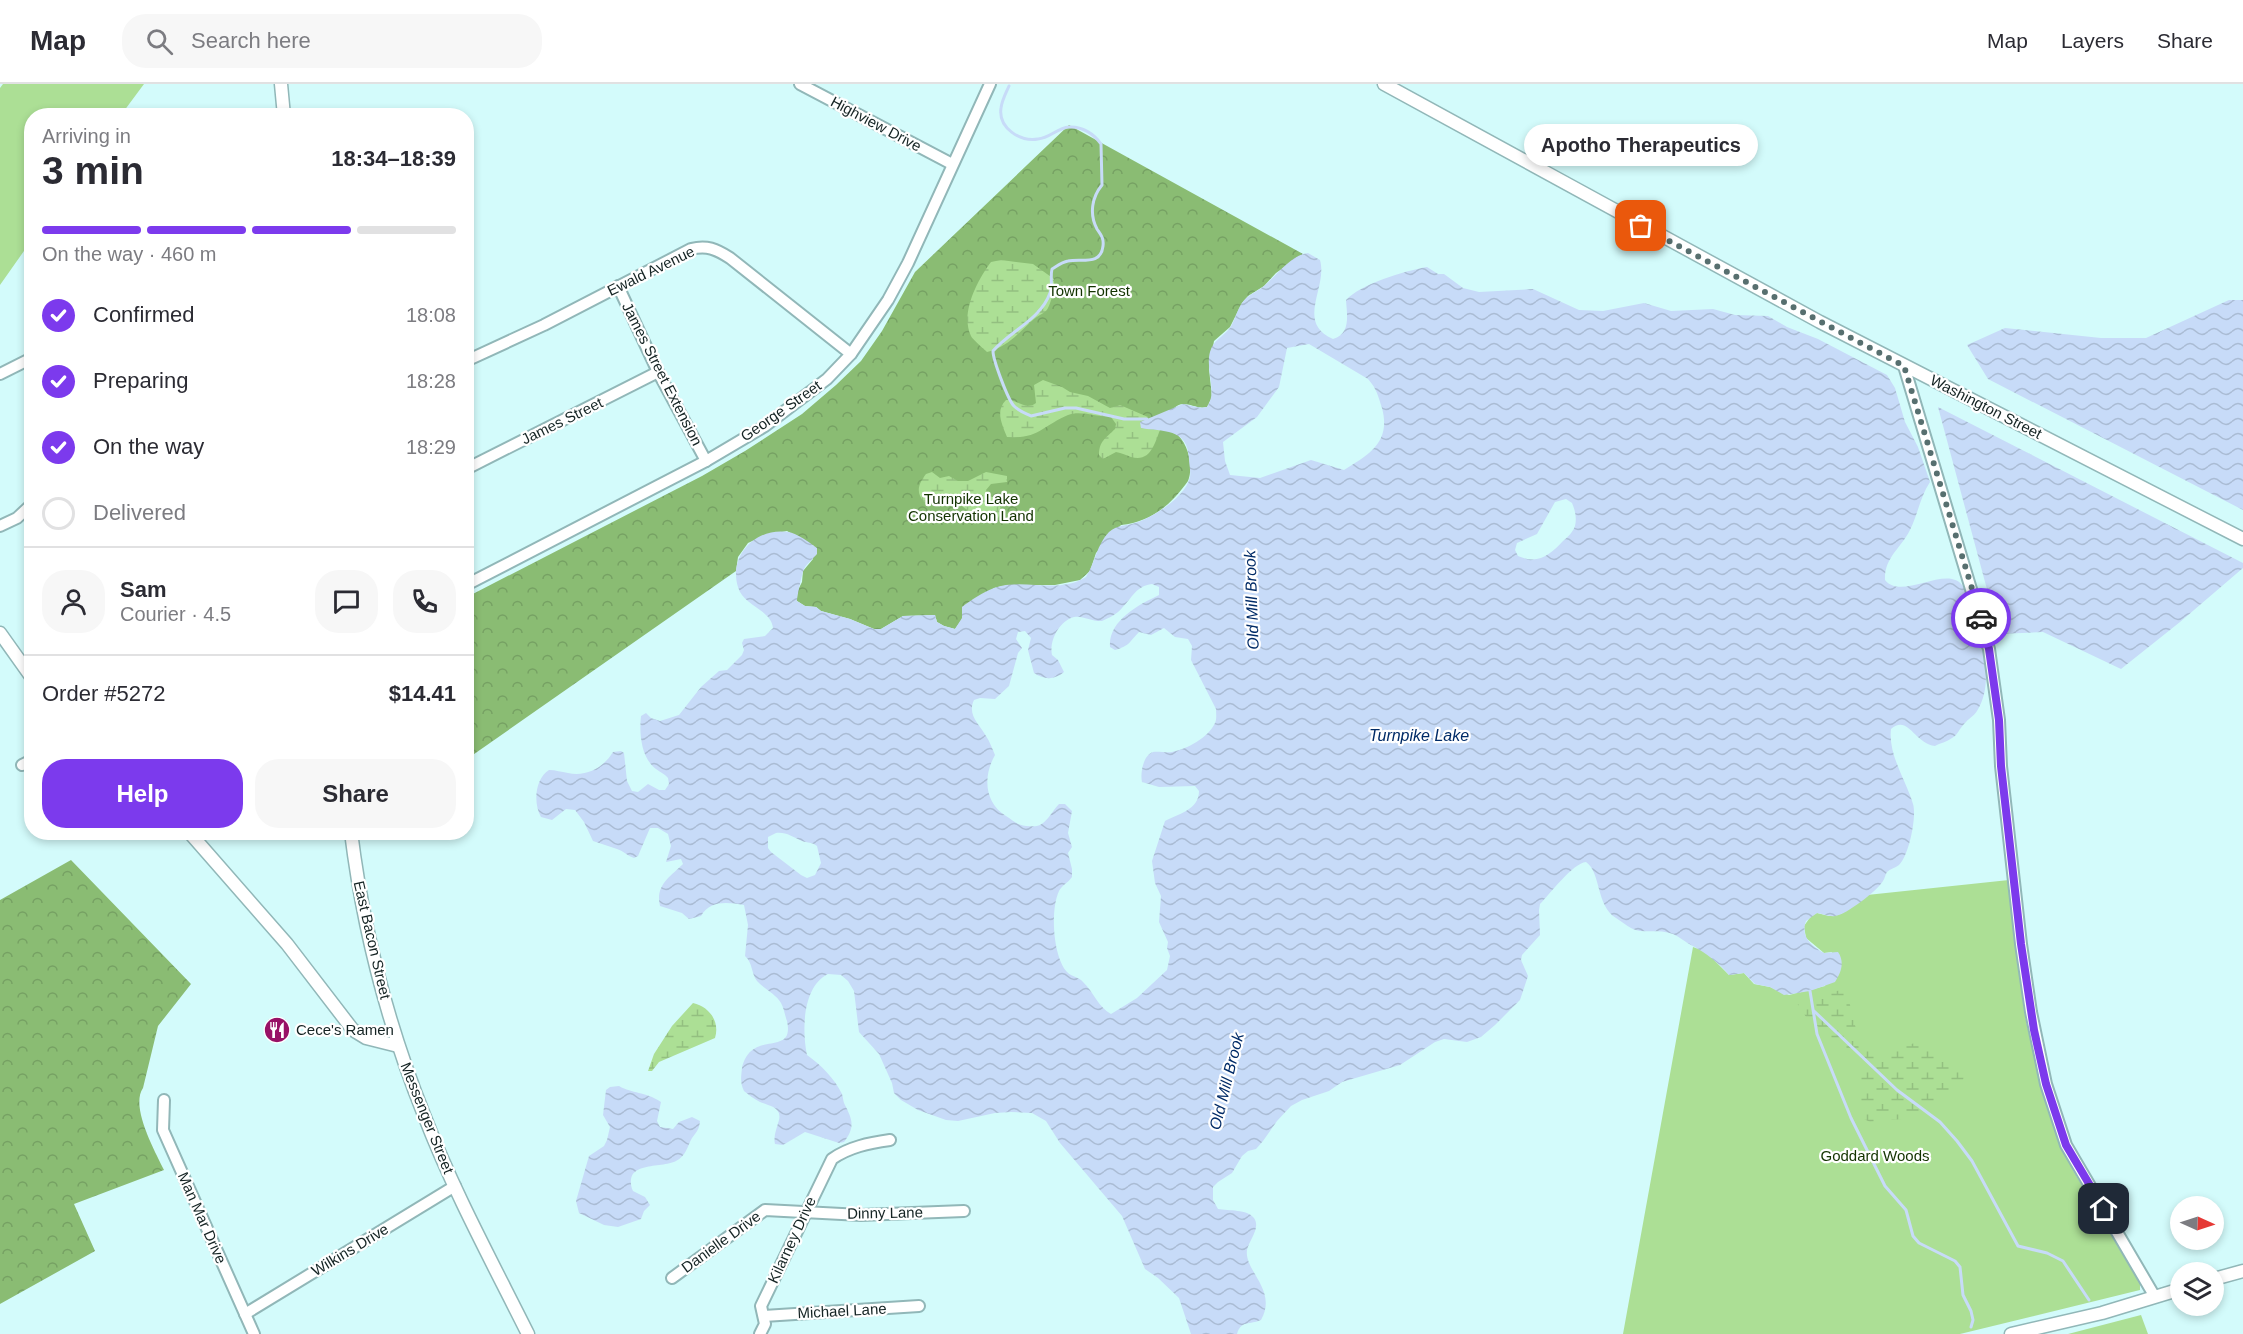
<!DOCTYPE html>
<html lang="en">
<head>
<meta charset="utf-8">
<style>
  :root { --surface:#fff; --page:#f7f7f7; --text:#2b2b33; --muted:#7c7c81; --line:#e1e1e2; --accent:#7c3aed }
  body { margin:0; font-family:Helvetica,sans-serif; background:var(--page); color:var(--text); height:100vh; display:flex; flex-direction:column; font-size:22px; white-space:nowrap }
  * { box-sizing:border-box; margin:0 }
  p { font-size:20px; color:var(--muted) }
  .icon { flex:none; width:33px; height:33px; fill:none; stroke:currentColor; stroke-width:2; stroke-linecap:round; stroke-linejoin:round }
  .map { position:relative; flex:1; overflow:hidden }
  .drawer { position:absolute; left:24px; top:24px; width:450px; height:732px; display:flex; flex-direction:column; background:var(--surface); border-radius:24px; box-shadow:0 3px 9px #0003 }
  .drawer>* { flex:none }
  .needle { width:39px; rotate:93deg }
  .buttons { position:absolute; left:2170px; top:1112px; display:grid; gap:12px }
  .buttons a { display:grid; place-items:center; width:54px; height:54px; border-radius:50%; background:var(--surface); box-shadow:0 3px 9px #0003; font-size:30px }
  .pin { position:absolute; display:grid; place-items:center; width:51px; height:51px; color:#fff; margin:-26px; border-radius:12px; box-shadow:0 3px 9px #0006 }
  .courier { position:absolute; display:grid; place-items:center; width:60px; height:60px; margin:-30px; border:4px solid #7c3aed; border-radius:50%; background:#fff; color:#222; box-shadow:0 2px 8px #0007 }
  .bubble { position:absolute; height:42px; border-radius:21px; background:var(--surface); box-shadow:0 3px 9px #0003; font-size:20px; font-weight:800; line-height:42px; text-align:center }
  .overview em { font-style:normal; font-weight:800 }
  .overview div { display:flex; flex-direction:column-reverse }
  .overview { display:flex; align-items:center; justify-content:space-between; height:102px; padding:0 18px }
  h1 { font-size:39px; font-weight:800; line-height:45px }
  .bar { display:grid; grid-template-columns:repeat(4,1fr); gap:9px 6px; align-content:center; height:72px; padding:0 18px }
  .bar i { height:8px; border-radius:4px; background:var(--line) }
  .bar .active { background:var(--accent) }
  .bar p { grid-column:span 4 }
  .line { display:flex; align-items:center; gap:15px; padding:0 18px; border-top:2px solid var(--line) }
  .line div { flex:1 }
  .round { display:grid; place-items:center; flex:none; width:63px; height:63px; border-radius:24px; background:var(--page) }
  ol { padding:0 18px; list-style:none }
  li { display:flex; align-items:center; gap:18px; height:66px }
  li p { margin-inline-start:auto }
  li .icon { padding:6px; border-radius:50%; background:var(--accent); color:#fff; stroke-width:4 }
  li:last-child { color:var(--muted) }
  li i { width:33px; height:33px; border:3px solid var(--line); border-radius:50% }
  .button { display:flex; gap:12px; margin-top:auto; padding:12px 18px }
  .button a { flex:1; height:69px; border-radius:24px; background:var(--accent); color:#fff; font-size:24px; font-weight:800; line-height:69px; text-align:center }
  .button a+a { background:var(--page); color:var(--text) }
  header { display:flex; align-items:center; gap:36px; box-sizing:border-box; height:84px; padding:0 30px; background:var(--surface); border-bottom:2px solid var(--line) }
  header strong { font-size:28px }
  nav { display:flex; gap:33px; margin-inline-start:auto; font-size:21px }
  .search { width:420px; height:54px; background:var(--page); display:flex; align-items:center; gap:15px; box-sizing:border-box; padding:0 21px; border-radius:24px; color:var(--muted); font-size:22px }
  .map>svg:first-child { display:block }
  .green { fill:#acdf95 }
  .forest { fill:url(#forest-crowns) }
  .wetland { fill:url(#wetland-marsh) }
  .water { fill:url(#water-waves); fill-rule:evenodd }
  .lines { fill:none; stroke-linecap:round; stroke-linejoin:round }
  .stream { stroke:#c7dbf8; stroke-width:3 }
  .minor-casing { stroke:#91b7b8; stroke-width:14 }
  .major-casing { stroke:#91b7b8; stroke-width:15 }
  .minor { stroke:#fff; stroke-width:10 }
  .major { stroke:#fff; stroke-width:12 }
  .done { stroke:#576f6f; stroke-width:6; stroke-dasharray:0 10.8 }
  .route { stroke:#7c3aed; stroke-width:8 }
  .labels { text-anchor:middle; stroke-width:4.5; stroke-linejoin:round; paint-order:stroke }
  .street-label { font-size:15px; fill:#142323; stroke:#fff }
  .park-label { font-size:15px; fill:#133300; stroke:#fff }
  .poi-label { font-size:15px; fill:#142323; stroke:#fff; text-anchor:start }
  .water-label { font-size:16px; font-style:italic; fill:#002b67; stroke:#fff }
</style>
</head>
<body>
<header>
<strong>Map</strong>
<div class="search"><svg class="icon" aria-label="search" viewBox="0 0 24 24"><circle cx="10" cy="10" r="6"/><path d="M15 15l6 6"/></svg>Search here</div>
<nav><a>Map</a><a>Layers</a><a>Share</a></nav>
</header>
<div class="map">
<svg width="2243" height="1250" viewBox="0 0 2243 1250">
  <defs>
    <pattern id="forest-crowns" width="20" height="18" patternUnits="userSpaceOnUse" patternTransform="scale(1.5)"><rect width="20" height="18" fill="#8abc73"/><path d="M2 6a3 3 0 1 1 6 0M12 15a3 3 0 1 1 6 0" fill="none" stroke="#76a163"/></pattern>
    <pattern id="wetland-marsh" width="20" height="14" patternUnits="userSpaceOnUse" patternTransform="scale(1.5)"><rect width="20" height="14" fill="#acdf95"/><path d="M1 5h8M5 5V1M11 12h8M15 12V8" fill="none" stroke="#93bf80"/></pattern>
    <pattern id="water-waves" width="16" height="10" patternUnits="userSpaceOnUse" patternTransform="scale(1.5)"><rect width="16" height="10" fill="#c7dbf8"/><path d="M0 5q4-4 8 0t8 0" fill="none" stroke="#aabcd4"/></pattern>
  </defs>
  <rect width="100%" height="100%" fill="#d3fbfb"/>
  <!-- green -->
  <g class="green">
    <polygon points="3,0 144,0 121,31 32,32 31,157 0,201 0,4"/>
    <polygon points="2009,796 2025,932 2041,1003 2059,1057 2074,1088 2140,1199 2140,1206 1960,1250 1623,1250 1693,863 1706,868 1729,891 1744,889 1754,900 1770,903 1789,911 1825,902 1832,868 1824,869 1806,854 1804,842 1811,832 1817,829 1829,832 1841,830 1867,811"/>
    <polygon points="2141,1231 2148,1250 2068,1250"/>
  </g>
  <!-- forest -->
  <g class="forest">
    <path d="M1069,41L1303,170L1276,189L1264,202L1248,212L1242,219L1230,243L1214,257L1209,285L1212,313L1207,323C1198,325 1191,320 1183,320C1171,321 1165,337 1160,346C1165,346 1170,346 1174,348C1188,357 1194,382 1188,397C1171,421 1151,438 1121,441L1096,469L1090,487L1080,496L1055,501H1009L994,504L963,534L955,545L944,542L937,538L935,531L903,532L881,545H874L850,535L821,527L816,523L805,522L797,517L796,510L802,498L803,487L813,475L814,462L787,447L765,451L748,459L738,473L736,487L467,675V513L702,392L745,367L802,330L836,301L861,277L882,247L915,188Z"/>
    <path d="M71,776L191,900L158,942L143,1004C130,1023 155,1067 164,1086L74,1120L95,1167L0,1220V816Z"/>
  </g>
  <!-- wetland -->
  <g class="wetland">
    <path d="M1001,176L1033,180L1054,195C1055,202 1051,222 1046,227C1043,230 1037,232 1034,235C1019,248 1008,263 987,268C984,265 972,255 971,252C960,229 977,197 991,178Z"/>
    <path d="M1043,296L1062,303L1070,308L1088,312L1110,324L1120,321L1148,333L1140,338L1148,345L1160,346C1155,358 1151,379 1131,373C1126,371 1122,369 1116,368L1103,375L1099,371C1099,357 1106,354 1115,345L1116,340L1111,333C1098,333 1080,326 1068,331C1044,341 1037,356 1007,353C1002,340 995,327 1006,316C1017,315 1026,327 1036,319L1034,301Z"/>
    <path d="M932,388L940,394L949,392L958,397H968L986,388L1007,392V398L991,400L986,406L988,412L997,414C1002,420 1001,428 998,434L986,439C976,431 964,425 955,416L932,419L924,418C915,408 919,399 926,390Z"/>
    <path d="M1846,905L1861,965L1888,967L1918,958L1928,960L1961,986L1964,993C1960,1010 1941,1014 1927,1022L1924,1033L1870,1038L1864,1035C1855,1013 1868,981 1855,966L1833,964L1822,945L1808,936L1795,916Z"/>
    <path d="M693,919C710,923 720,938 715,954L659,978L652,987H648L654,970L672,942Z"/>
  </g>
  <!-- water -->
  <g class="water">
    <path d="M1308,169L1320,176C1328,204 1295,238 1333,255C1351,250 1347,231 1346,216C1361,200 1404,187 1427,183L1438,190H1444L1463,204L1479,208L1533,205L1579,226L1603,227L1644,219L1671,227L1713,225L1735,231L1768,232L1787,243L1818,255L1887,291L1895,304L1905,338L1918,363L1930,398C1920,413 1918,430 1910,446C1901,464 1884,474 1885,496C1902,518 1950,477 1964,504C1975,539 1999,592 1977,627C1974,632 1968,635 1964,640C1959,645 1958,651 1952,654C1947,658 1940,659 1935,662C1914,659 1908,630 1891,645C1888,671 1906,696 1913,720C1917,732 1909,772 1899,781C1895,784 1890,785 1887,788C1885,791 1885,794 1883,797C1878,806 1846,831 1835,832C1830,833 1823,830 1817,829L1806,837C1800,853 1812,862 1824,869L1838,868C1845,878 1841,889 1835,898L1810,907L1784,911L1770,903L1755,900L1744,889L1729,891C1718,878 1707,870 1693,862C1686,859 1680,853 1673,850C1662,846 1651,848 1640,847C1631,846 1624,839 1616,834C1596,822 1601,788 1586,778C1573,779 1550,810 1540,820L1539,826L1540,851L1522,871L1521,876L1528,892L1520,916L1495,941L1481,953L1467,958L1444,955L1435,958L1400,981L1342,998L1329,1007L1302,1016L1291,1022L1277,1037L1263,1057L1256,1065L1248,1067L1242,1072L1232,1089L1218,1098L1213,1103V1116L1218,1125C1229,1127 1247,1125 1254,1134C1261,1144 1249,1156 1247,1166C1244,1187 1278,1206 1261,1236C1250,1241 1241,1236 1237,1250H1191L1179,1214L1158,1194L1145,1185L1122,1132L1060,1059L1046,1037L1032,1029L1011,1028L995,1029L958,1037L946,1036L918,1026L901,1016L894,1009L892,999L879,970L859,948L854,907L848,897L841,891L828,890C802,903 802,947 807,971C820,980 835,995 842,1010C843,1013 843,1016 844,1019C852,1035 856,1042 844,1058L839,1059L805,1048L783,1061L775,1060C773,1052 777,1044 779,1036C782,1023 769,1022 760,1018C754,1015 749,1011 744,1007C740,999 741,993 742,984C751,944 795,974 787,937C785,932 784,924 781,919C776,910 764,905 757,897C751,889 753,879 745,872L748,841L744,821C727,818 710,816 701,832L689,835L682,829L660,822C655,801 670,793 683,780L681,775L666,778L671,762L668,750L658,744H650L638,772L634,774C627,772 624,767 617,765C609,762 601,760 593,757L584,738L575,726L566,725L552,736L541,733C533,719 535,695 549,686C556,686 561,688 568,689C587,693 604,683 613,668L621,667L624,669L627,697L632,707L638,708L648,700L659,706H665L669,700L668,694C665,690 661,689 656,685C641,674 639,649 641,632L646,629L651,634L660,637L679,631L701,603L719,587L727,586L742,571L744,566L742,559L744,555L765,552L773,544C771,525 743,522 738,503C728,471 757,443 788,448C797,449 810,459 817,464V470C813,475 807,479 804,485C802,489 797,513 797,517L805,522L816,523L821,527L850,535L874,545H881L903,532L935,531L937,538L944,542L955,545L962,534V523C971,516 983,508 994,504C1023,493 1058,511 1086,493C1095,479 1097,460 1109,448C1117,441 1126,442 1135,439C1152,434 1186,413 1190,393C1191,388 1189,380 1189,375C1188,343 1162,348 1141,344L1140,338L1183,320L1201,324L1207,323C1218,308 1205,286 1210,268C1213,256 1223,253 1230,244C1235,236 1237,226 1242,219C1247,211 1257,208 1264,202C1277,191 1291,171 1308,169ZM1309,260L1368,295C1377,305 1378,312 1382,324C1391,358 1370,370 1344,386L1311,376L1260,394L1230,391L1225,377L1223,358L1257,333L1279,303L1287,264ZM1566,415L1572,419C1575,426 1577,434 1575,442C1573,448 1568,453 1563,457C1550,471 1538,481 1518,472L1515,466L1517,459L1537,450L1555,418ZM1152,500L1159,503V511C1138,521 1108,537 1110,563L1115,566C1130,562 1130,557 1139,548L1151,551L1164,544L1175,553L1188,555L1192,562L1191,576L1216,625C1216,629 1217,635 1215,639C1208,654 1187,665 1172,668C1166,669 1158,667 1153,668C1143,671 1140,690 1142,698L1159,703L1195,702L1199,707C1199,726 1178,730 1165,737L1152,777L1155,799L1161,812L1159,838L1168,858L1167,864L1170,872L1167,886L1137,914L1111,930C1098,923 1093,907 1083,898C1079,893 1072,893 1067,888C1053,873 1050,826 1059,807C1062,801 1068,799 1072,793V785L1068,769L1072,763L1068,749L1072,727L1065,720H1059C1052,727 1049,736 1040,741C1036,743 1031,742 1026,742C1017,741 1014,737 1006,732C984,718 983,692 995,671C992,664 990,658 986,652C979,640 967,631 974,616L980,614L995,615L1009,602L1018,569L1022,564L1016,555L1018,548L1025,547L1031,554L1028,566L1034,589C1044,596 1055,596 1064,588L1058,576L1052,571C1049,557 1059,537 1074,533C1082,531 1093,538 1102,537C1109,534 1117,530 1122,524C1132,514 1136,502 1152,500ZM776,749C787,748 792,753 802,757C808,759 812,758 817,762L821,779L815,791L807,794L801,791L771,768L768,764V753Z"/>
    <polygon points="2229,216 2243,216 2243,426 1988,295 1967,261 2005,244 2101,254 2146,254"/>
    <polygon points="1938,323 2243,479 2243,484 2180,538 2121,585 2043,548 1999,550"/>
    <path d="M619,1002C633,1010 644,1007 661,1018L657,1037L660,1043L673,1045L679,1038L692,1033L700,1037C699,1046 697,1047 692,1054C687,1063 686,1072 676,1077C661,1085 622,1076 633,1107L645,1113L650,1121L644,1127L641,1135L618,1143L604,1141L579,1129L576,1117L589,1072L604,1062L607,1056L610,1043L603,1031L606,1006L610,1003Z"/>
  </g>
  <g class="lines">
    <!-- stream -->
    <g class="stream">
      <path d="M1009,2C1006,9 1002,16 1001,24C998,44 1020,58 1038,55C1050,54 1057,44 1069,43C1082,42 1094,50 1101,60L1102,101C1092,113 1089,130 1097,145C1101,151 1104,154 1103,162C1101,182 1081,174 1068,177C1062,178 1057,182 1052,185C1050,193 1053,202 1050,209C1041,235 1009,248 993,267C993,276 1008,316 1014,322C1019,327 1025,329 1031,332L1065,324H1076L1124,335H1147"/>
      <polyline points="1810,907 1817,950 1851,1034 1885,1102 1906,1126 1913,1152 1919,1159 1955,1177 1960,1183 1963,1211 1971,1227 1973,1236 1971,1243"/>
      <polyline points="1814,927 1897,1006 1940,1038 1957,1057 1972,1077 2018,1162 2047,1169 2063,1177 2089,1216"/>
    </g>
    <!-- minor casing -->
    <g class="minor-casing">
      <g id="minor">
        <polyline points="800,0 952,80"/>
        <polyline points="618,202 658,288 706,377"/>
        <path d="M466,277L544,241L691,165C707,161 716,165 730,174L851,270"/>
        <polyline points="1904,282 1989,565 1999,636 2001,682 2021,860 2031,928 2046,1000 2066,1061 2155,1213"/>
        <polyline points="0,290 32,274"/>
        <polyline points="466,385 658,288"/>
        <polyline points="0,442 17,434 32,420"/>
        <polyline points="466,501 706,377 765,342 827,295 851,270 888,216 908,179 990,0"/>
        <polyline points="22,681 32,676"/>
        <polyline points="164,1016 163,1046 254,1250"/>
        <polyline points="672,1194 765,1126 861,1131 964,1127"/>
        <polyline points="245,1230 455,1102"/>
        <polyline points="764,1232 919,1222"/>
        <path d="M760,1250L765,1240L761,1222L832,1075C849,1063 869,1059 890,1056"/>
      </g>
    </g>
    <!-- major casing -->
    <g class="major-casing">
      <g id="major">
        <polyline points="281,0 284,32"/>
        <polyline points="1384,0 1820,238 2243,455"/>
        <polyline points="0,549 32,594"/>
        <polyline points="189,748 287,860 353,946 366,954 398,962"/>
        <path d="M351,748C363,845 388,941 424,1031C453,1106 492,1178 528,1250"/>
        <polyline points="2214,1195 2243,1187"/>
        <polyline points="2011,1250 2102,1229 2181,1205"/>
      </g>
    </g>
    <!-- minor -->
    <use href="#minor" class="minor"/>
    <!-- major -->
    <use href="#major" class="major"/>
  </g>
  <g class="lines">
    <!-- done -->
    <polyline class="done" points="1641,142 1904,282 1981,534"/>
    <!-- route -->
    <polyline class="route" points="1981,534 1989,565 1999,636 2001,682 2021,860 2034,946 2046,1000 2066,1061 2104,1125"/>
  </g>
  <!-- icons -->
  <defs>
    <g id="restaurant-disc" transform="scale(1.35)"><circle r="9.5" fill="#981166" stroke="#fff"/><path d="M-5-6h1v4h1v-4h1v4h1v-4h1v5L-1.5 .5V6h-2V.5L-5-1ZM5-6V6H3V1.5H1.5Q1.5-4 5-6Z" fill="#fff"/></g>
  </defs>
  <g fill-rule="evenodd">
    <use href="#restaurant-disc" x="277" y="946"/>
  </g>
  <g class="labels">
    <!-- street labels -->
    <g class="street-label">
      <text transform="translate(876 40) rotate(28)" y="5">Highview Drive</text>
      <text transform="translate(651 187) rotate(-26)" y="5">Ewald Avenue</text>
      <text transform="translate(662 290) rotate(63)" y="5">James Street Extension</text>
      <text transform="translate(1986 323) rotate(27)" y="5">Washington Street</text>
      <text transform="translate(781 327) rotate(-35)" y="5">George Street</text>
      <text transform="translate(562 337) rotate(-26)" y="5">James Street</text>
      <text transform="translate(372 856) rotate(77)" y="5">East Bacon Street</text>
      <text transform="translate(427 1034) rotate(68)" y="5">Messenger Street</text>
      <text transform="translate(885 1129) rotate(-1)" y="5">Dinny Lane</text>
      <text transform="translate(202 1134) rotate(66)" y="5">Man Mar Drive</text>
      <text transform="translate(792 1156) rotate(-65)" y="5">Kilarney Drive</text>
      <text transform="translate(721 1158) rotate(-36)" y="5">Danielle Drive</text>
      <text transform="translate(350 1166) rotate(-31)" y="5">Wilkins Drive</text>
      <text transform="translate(842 1227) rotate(-3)" y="5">Michael Lane</text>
    </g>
    <!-- park labels -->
    <g class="park-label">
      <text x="1089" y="212">Town Forest</text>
      <text x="971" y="420">Turnpike Lake<tspan x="971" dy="17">Conservation Land</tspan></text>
      <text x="1875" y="1077">Goddard Woods</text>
    </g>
    <!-- poi labels -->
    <g class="poi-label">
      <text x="296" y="951">Cece's Ramen</text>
    </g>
    <!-- water labels -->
    <g class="water-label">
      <text transform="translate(1251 516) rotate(-92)" y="6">Old Mill Brook</text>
      <text x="1419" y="657">Turnpike Lake</text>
      <text transform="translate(1226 997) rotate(-76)" y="6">Old Mill Brook</text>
    </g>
  </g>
</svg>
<div class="buttons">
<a><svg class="needle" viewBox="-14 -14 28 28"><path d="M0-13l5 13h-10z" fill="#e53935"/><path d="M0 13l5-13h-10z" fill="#7c7c81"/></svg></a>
<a><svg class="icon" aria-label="layers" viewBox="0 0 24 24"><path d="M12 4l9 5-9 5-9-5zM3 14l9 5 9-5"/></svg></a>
</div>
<div class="pin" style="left:1641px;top:142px;background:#ea580c"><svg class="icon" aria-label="bag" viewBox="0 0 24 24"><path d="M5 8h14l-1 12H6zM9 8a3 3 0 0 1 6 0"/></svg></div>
<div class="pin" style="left:2104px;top:1125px;background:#1f2937"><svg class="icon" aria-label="home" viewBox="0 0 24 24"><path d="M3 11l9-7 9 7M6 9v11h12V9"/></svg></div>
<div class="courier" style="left:1981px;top:534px"><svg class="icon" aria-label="car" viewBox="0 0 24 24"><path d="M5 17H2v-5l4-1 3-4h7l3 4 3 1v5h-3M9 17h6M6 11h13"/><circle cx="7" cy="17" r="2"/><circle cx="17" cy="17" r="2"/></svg></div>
<div class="bubble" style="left:1524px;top:40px;width:234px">Apotho Therapeutics</div>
<section class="drawer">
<div class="overview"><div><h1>3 min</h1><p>Arriving in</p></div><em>18:34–18:39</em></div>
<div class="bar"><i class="active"></i><i class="active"></i><i class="active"></i><i></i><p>On the way · 460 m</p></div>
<ol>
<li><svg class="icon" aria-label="check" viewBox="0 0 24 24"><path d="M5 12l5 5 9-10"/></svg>Confirmed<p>18:08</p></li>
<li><svg class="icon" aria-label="check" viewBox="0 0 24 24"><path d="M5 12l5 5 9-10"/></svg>Preparing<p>18:28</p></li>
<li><svg class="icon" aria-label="check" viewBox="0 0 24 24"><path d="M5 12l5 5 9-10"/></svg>On the way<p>18:29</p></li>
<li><i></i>Delivered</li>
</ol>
<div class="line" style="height:108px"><a class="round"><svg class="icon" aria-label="person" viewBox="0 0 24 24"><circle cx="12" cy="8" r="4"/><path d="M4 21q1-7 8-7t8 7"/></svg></a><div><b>Sam</b><p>Courier · 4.5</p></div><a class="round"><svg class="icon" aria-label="chat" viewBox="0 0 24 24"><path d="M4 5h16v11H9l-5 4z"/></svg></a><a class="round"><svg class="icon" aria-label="phone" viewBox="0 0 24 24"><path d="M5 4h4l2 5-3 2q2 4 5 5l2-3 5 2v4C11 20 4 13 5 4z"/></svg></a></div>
<div class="line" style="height:78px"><div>Order #5272</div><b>$14.41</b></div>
<div class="button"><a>Help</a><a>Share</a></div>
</section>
</div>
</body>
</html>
